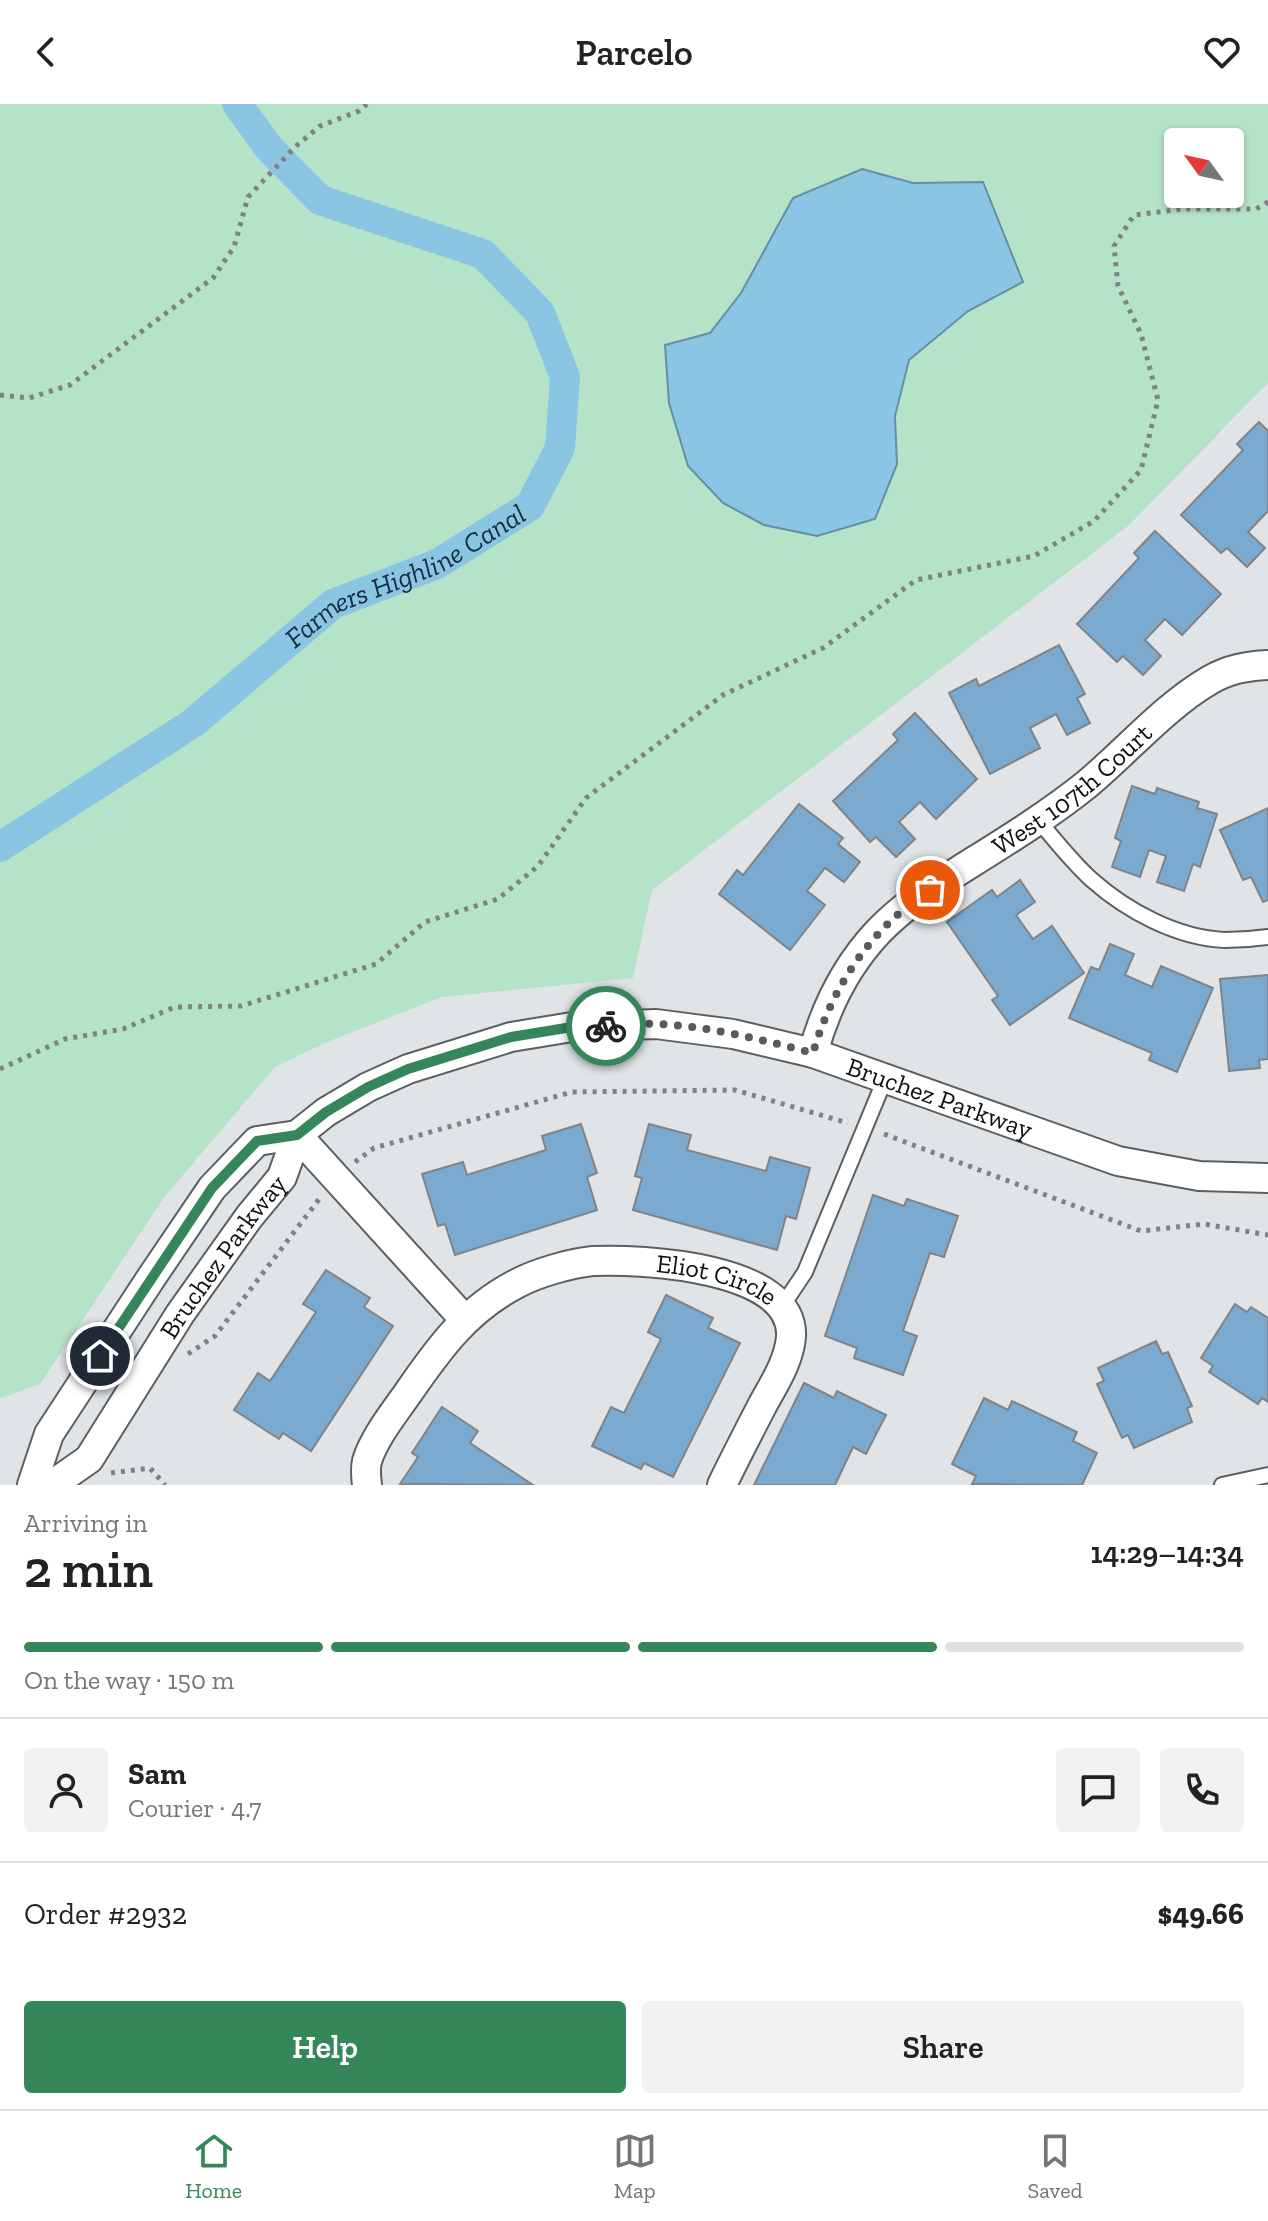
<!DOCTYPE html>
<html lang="en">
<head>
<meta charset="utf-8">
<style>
  :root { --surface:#fff; --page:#f2f2f2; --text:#222; --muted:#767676; --line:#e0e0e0; --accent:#358759 }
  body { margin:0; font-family:"Zilla Slab",serif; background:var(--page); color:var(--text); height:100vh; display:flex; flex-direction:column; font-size:30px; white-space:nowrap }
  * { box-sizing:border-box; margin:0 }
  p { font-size:26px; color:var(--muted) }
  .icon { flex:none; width:44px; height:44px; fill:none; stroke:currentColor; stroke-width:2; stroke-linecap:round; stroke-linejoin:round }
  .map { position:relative; height:1381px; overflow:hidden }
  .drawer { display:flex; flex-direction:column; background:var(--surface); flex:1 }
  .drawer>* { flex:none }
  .needle { width:52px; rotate:303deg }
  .controls { position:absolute; left:1164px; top:24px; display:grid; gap:16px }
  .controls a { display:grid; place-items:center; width:80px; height:80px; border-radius:8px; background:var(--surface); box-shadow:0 2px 6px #0004; font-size:40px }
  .pin { position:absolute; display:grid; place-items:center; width:68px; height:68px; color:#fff; margin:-34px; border:4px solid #fff; border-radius:50%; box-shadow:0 2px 8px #0007 }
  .courier { position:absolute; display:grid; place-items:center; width:80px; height:80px; margin:-40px; border:6px solid #358759; border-radius:50%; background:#fff; color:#222; box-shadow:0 2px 10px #0007 }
  .headline em { font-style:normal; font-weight:600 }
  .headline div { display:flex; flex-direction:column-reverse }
  .headline { display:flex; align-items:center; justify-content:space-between; height:136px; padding:0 24px }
  h1 { font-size:52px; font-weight:600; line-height:60px }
  .bar { display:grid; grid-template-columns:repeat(4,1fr); gap:12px 8px; align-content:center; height:96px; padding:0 24px }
  .bar i { height:10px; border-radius:6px; background:var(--line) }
  .bar .active { background:var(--accent) }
  .bar p { grid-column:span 4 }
  .line { display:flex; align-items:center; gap:20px; padding:0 24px; border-top:2px solid var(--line) }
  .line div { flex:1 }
  .round { display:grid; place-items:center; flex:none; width:84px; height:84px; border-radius:8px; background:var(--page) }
  .button { display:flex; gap:16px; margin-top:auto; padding:16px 24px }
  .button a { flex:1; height:92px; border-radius:8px; background:var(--accent); color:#fff; font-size:32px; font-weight:600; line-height:92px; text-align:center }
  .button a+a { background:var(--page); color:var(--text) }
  header { display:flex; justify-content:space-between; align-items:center; height:104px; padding:0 24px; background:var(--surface); font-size:36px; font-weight:600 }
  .menu { display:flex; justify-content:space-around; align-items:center; height:112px; border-top:2px solid var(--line); background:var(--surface); font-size:22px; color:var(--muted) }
  .menu a { display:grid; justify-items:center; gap:4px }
  .menu .active { color:var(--accent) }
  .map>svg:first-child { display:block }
  .green { fill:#b5e3c7; fill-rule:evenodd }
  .water { fill:#8bc5e4; stroke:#668ea5; stroke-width:2 }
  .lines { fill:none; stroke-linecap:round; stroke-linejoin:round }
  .canal { stroke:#8bc5e4; stroke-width:30 }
  .building { fill:#7aaacf; stroke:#808487; stroke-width:2 }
  .service-casing { stroke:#5c5f62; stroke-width:18 }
  .minor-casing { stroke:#5c5f62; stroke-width:32 }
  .path { stroke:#7f8284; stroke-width:5; stroke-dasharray:4 6; stroke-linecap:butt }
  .service { stroke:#fff; stroke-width:14 }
  .minor { stroke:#fff; stroke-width:28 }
  .done { stroke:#585a5c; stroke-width:8; stroke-dasharray:0 14.4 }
  .route { stroke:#358759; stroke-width:10 }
  .labels { text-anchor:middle; stroke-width:6; stroke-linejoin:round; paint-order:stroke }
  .street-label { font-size:26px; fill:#0e0f11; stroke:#e0e4e7 }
  .water-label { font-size:28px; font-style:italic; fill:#122e3c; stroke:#e0e4e7 }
</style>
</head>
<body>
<header><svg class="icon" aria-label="back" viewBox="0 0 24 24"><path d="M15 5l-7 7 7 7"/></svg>Parcelo<svg class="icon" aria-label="heart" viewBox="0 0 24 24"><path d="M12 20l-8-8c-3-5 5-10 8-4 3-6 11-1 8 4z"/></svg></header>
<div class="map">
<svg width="1268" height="1381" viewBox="0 0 1268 1381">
  <rect width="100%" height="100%" fill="#e0e4e7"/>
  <!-- green -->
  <path class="green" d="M0,0H1268V279L1128,422L652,786L633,874L442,893L327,938L275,963L165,1092L40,1280L2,1294L0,1293ZM1178,38H1230V90H1178Z"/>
  <!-- water -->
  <polygon class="water" points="862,65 913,79 983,78 1023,178 968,207 909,256 895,312 897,360 875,415 817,432 764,421 723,399 688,362 669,299 665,241 710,229 741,189 793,94"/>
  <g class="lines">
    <!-- canal -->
    <path class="canal" id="s1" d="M0,743L193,619L333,500L437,460L530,402L560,344L565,273L540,209L483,150L320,96L269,44L237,0"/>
  </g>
  <!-- building -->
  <g class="building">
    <polygon points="1259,318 1268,327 1268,407 1248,428 1265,444 1247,463 1227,444 1221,449 1181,411 1243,346 1237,340"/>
    <polygon points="1155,427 1221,490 1182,531 1165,515 1145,536 1161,552 1143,571 1123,552 1117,558 1077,520 1139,454 1134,449"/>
    <polygon points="1059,541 1085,590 1077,594 1090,619 1067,631 1056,610 1030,624 1040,644 990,670 949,589 976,575 979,582"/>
    <polygon points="915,609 977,675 936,715 920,698 899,718 915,735 896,753 876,733 870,738 833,697 898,636 893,630"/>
    <polygon points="1132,682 1155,690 1157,684 1199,698 1197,704 1217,710 1200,763 1193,760 1184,787 1157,778 1166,752 1149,746 1140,773 1112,763 1121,737 1115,734"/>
    <polygon points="799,700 843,734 838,740 860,758 844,778 825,764 807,787 825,801 790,846 719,790 737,766 743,771"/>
    <polygon points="1268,704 1268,796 1263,798 1251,773 1243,776 1220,726"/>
    <polygon points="1020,776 1035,798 1016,811 1033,835 1052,822 1084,869 1010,921 992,896 998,892 947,818 992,786 997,793"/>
    <polygon points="1110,840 1134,850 1125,871 1152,883 1161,862 1213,884 1177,968 1149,956 1152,949 1069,914 1091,863 1099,866"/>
    <polygon points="1268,871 1268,955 1259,956 1260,964 1229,967 1220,875"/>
    <polygon points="581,1020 597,1069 587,1073 597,1106 455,1151 445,1120 438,1122 422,1070 463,1058 467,1071 546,1046 542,1032"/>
    <polygon points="649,1020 691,1031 687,1046 766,1067 770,1053 810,1064 796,1115 786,1112 777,1146 633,1106 642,1074 635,1072"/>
    <polygon points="873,1091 904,1102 907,1095 958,1112 944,1153 930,1149 903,1227 917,1232 903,1271 854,1254 857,1244 825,1232"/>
    <polygon points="326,1166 370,1194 364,1203 393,1222 311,1347 283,1329 279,1335 234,1306 258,1269 270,1277 316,1208 303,1200"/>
    <polygon points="666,1191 713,1214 708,1224 740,1239 673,1373 644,1359 641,1365 592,1342 611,1303 624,1309 661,1235 648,1228"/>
    <polygon points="1235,1200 1247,1208 1251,1203 1268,1214 1268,1298 1262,1294 1258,1300 1209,1268 1213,1262 1201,1254"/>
    <polygon points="1156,1237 1162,1250 1168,1248 1192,1302 1187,1304 1192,1318 1134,1344 1128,1331 1122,1334 1097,1280 1104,1277 1098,1264"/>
    <polygon points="804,1279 834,1294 837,1287 886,1311 866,1350 853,1343 835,1381 754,1381"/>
    <polygon points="984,1294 1008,1306 1012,1297 1077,1328 1073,1337 1097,1349 1082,1381 972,1380 976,1372 952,1360"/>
    <polygon points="442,1303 478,1327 470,1339 533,1381 400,1380 418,1353 412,1349"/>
  </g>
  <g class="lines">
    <!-- service casing -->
    <g class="service-casing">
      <g id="service">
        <path d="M1038,716C1055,736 1072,758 1092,776C1127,807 1177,834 1225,836C1239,836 1254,835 1268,833"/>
        <polyline points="781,1204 805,1168 885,975"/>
        <polyline points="1222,1381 1268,1371"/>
      </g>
    </g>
    <!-- minor casing -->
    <g class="minor-casing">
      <g id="minor">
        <path id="s2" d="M813,949C825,905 846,862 878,828C904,801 929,786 960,766C1003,739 1046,713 1086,681C1127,647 1164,603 1210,576C1229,565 1247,562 1268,561"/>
        <polyline points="297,1031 465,1216"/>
        <path id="s3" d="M32,1381L49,1330L151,1174L212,1084L257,1037L297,1031L326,1008L368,983L408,965L511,933L572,923L656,920L733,930L813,949L1118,1057L1199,1072L1268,1074"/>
        <path id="s4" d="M52,1381L89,1355L180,1210L249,1113L282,1073L297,1031"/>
        <path id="s5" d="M367,1381C366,1373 365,1365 367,1357C374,1334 394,1309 408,1289C439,1244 467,1205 518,1179C537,1169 571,1159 593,1157C641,1155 795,1162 791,1233C789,1257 774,1280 763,1300C749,1327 735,1354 722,1381"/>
      </g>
    </g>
    <!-- path -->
    <g class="path">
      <polyline points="0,291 29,294 70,281 213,174 234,143 248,93 295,43 320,22 359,7 367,0"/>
      <polyline points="0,965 65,935 123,925 175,903 241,902 376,860 425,818 498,795 538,762 586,694 723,591 823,544 916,476 1034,452 1094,417 1141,366 1158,296 1141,230 1118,182 1114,142 1134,111 1182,105 1256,105 1268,98"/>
      <polyline points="884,1030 1141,1127 1204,1120 1268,1131"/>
      <polyline points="355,1058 374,1044 572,988 735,986 848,1019"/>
      <polyline points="188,1250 215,1232 320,1094"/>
      <polyline points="111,1369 150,1364 165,1381"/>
    </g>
    <!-- service -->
    <use href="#service" class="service"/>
    <!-- minor -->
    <use href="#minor" class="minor"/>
  </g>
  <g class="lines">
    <!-- done -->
    <path class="done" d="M606,922C623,921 640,919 657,920C710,922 762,936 813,949C832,883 871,824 930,786"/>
    <!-- route -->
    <polyline class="route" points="100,1252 212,1084 257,1037 297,1031 326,1008 368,983 408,965 511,933 572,923 606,922"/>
  </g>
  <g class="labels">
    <!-- street labels -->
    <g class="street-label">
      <text dy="9" stroke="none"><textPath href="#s2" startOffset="380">West 107th Court</textPath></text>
      <text dy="9" stroke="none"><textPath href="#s3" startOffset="1132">Bruchez Parkway</textPath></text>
      <text dy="9" stroke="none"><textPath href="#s4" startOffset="288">Bruchez Parkway</textPath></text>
      <text dy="9" stroke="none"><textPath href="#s5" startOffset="466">Eliot Circle</textPath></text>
    </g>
    <!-- water labels -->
    <g class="water-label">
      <text dy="10" stroke="none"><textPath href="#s1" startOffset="490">Farmers Highline Canal</textPath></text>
    </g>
  </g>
</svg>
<div class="controls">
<a><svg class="needle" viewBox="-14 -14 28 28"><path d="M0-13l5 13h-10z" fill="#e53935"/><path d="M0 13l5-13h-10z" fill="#767676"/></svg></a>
</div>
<div class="pin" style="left:930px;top:786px;background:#ea580c"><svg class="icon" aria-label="bag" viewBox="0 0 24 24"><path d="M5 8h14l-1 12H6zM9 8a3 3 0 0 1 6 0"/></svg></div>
<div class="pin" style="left:100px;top:1252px;background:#1f2937"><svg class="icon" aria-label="home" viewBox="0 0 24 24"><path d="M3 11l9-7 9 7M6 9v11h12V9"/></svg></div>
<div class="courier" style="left:606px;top:922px"><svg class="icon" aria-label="bike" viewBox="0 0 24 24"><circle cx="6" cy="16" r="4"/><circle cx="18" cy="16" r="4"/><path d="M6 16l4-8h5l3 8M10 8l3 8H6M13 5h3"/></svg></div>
</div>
<section class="drawer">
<div class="headline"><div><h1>2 min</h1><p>Arriving in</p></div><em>14:29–14:34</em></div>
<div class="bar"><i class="active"></i><i class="active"></i><i class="active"></i><i></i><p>On the way · 150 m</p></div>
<div class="line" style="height:144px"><a class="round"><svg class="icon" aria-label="person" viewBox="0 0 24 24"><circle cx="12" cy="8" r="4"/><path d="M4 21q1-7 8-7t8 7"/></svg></a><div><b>Sam</b><p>Courier · 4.7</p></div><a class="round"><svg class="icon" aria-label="chat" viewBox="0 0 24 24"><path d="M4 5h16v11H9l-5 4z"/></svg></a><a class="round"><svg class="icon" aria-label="phone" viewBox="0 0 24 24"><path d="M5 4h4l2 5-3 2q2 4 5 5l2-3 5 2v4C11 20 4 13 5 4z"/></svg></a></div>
<div class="line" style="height:104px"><div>Order #2932</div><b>$49.66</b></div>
<div class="button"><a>Help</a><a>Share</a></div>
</section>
<nav class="menu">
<a class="active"><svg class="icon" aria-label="home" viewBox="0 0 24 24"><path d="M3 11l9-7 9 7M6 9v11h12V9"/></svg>Home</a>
<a><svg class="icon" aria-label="map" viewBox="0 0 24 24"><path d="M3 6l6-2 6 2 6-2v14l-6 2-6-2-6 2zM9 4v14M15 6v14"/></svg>Map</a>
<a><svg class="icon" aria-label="saved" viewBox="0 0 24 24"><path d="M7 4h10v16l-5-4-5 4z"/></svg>Saved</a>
</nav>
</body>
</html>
